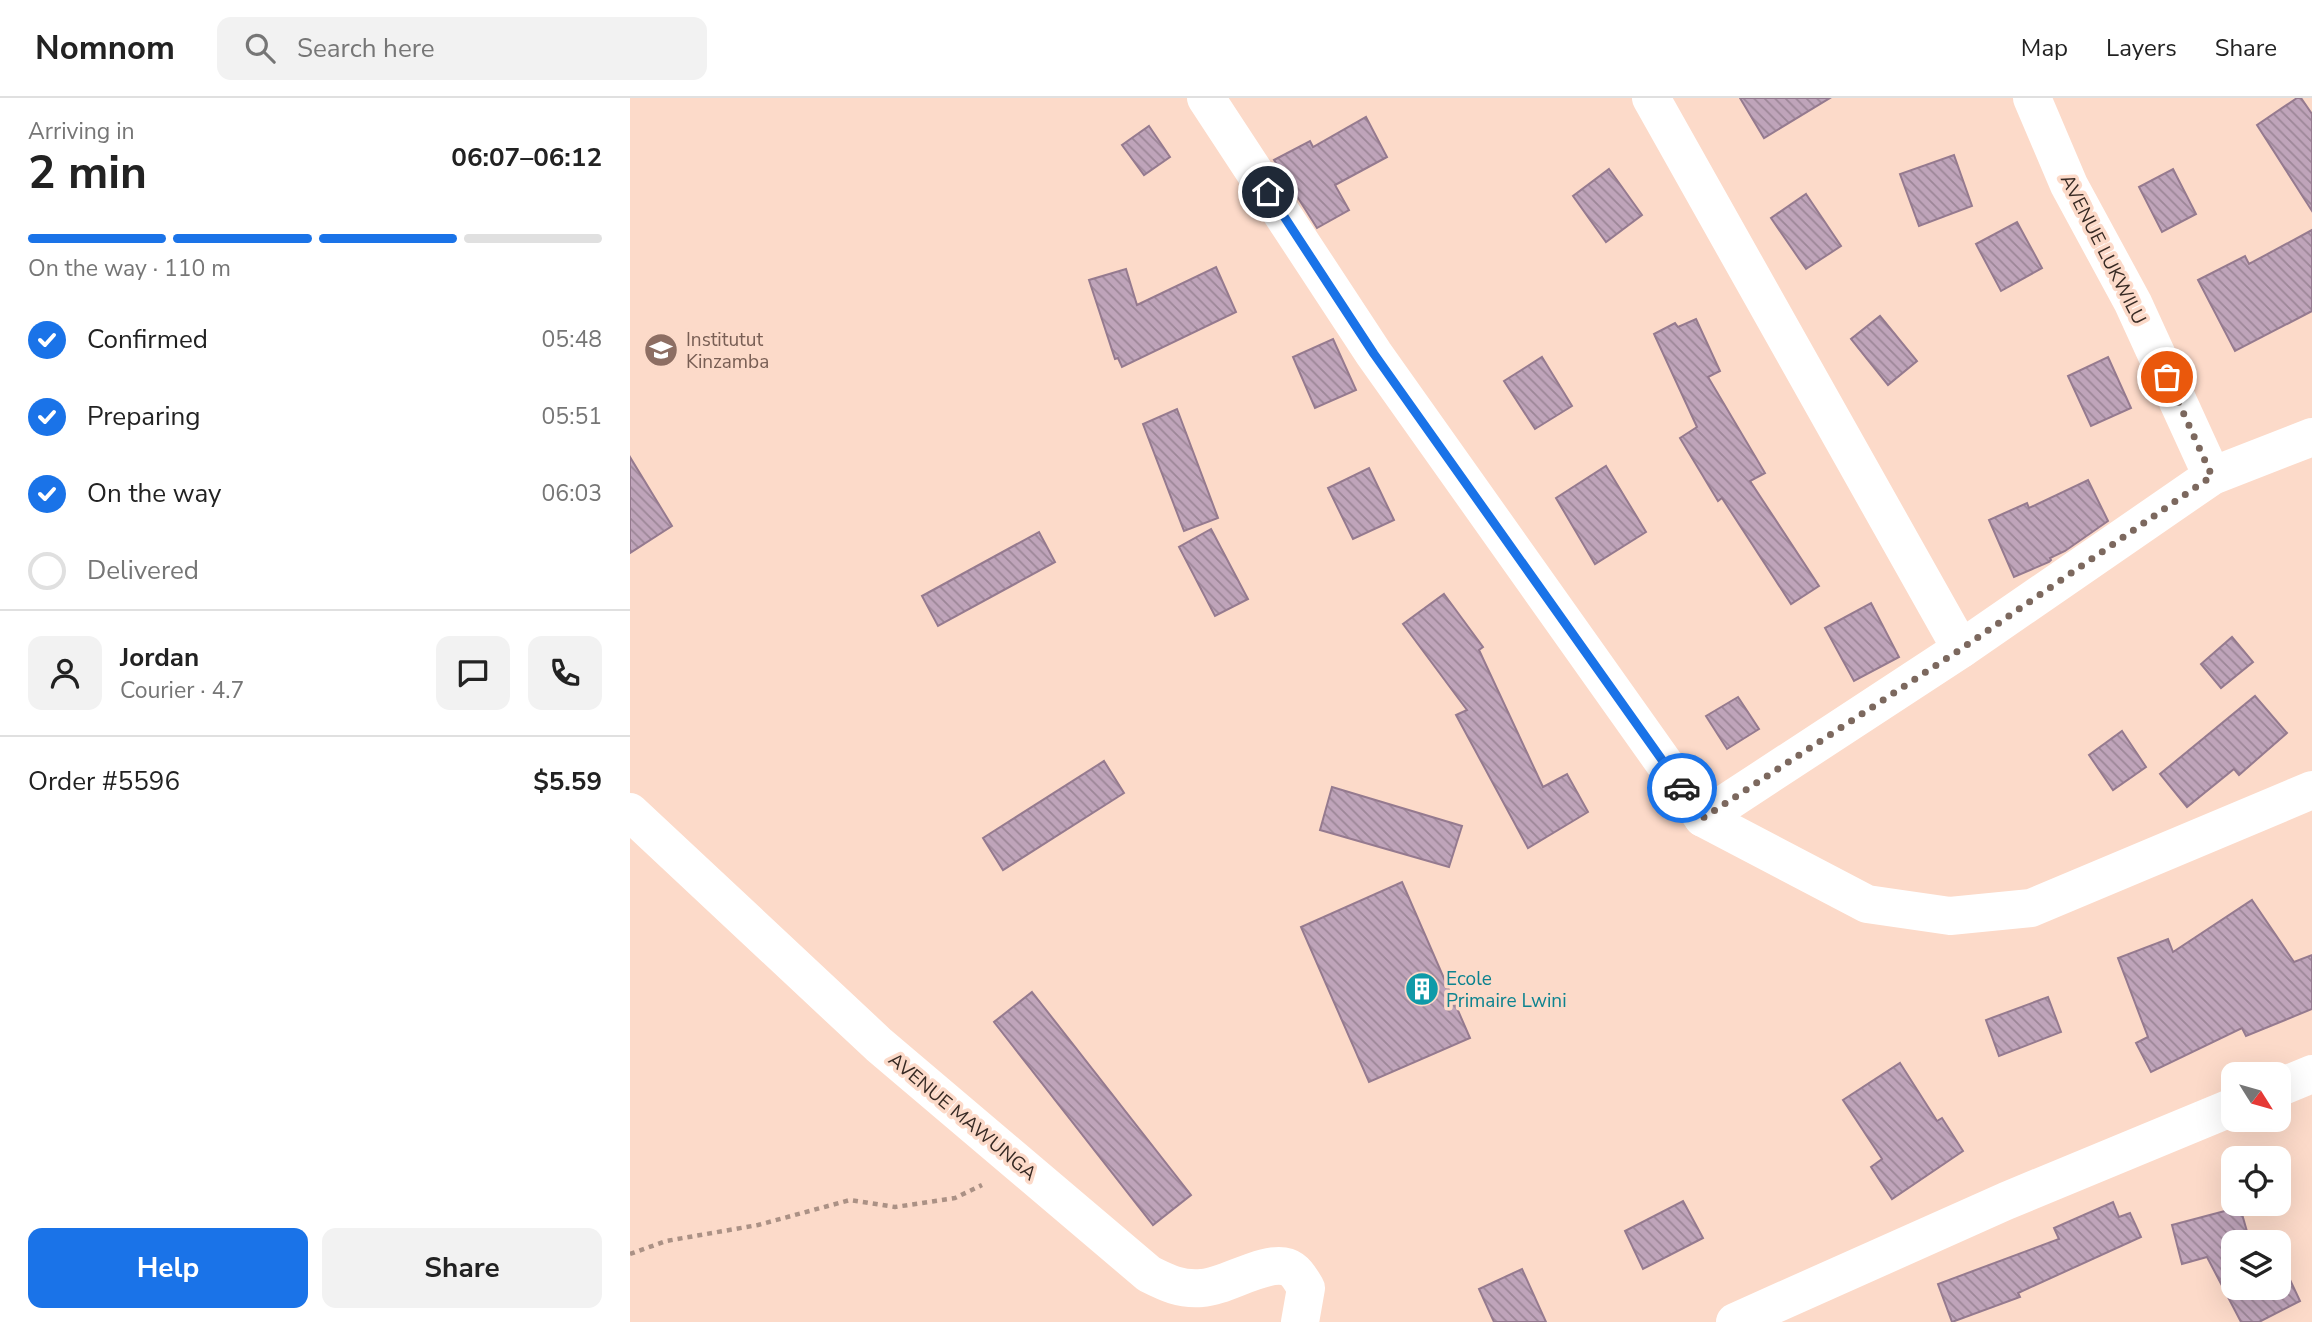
<!DOCTYPE html>
<html lang="en">
<head>
<meta charset="utf-8">
<style>
  :root { --surface:#fff; --page:#f2f2f2; --text:#222; --muted:#767676; --line:#e0e0e0; --accent:#1a73e8 }
  body { margin:0; font-family:"Nunito Sans",sans-serif; background:var(--page); color:var(--text); height:100vh; display:flex; flex-direction:column; font-size:26px; white-space:nowrap }
  * { box-sizing:border-box; margin:0 }
  p { font-size:23px; color:var(--muted) }
  .icon { flex:none; width:38px; height:38px; fill:none; stroke:currentColor; stroke-width:2; stroke-linecap:round; stroke-linejoin:round }
  .map { position:relative; flex:1; overflow:hidden }
  .panel { display:flex; flex-direction:column; background:var(--surface); width:630px }
  .panel>* { flex:none }
  .needle { width:46px; rotate:127deg }
  .fabs { position:absolute; left:1591px; top:964px; display:grid; gap:14px }
  .fabs a { display:grid; place-items:center; width:70px; height:70px; border-radius:14px; background:var(--surface); box-shadow:0 7px 28px #0002; font-size:35px }
  .pin { position:absolute; display:grid; place-items:center; width:60px; height:60px; color:#fff; margin:-30px; border:4px solid #fff; border-radius:50%; box-shadow:0 2px 7px #0007 }
  .courier { position:absolute; display:grid; place-items:center; width:70px; height:70px; margin:-35px; border:5px solid #1a73e8; border-radius:50%; background:#fff; color:#222; box-shadow:0 2px 9px #0007 }
  .summary em { font-style:normal; font-weight:700 }
  .summary div { display:flex; flex-direction:column-reverse }
  .summary { display:flex; align-items:center; justify-content:space-between; height:119px; padding:0 28px }
  h1 { font-size:46px; font-weight:700; line-height:52px }
  .bar { display:grid; grid-template-columns:repeat(4,1fr); gap:10px 7px; align-content:center; height:84px; padding:0 28px }
  .bar i { height:9px; border-radius:5px; background:var(--line) }
  .bar .active { background:var(--accent) }
  .bar p { grid-column:span 4 }
  .line { display:flex; align-items:center; gap:18px; padding:0 28px; border-top:2px solid var(--line) }
  .line div { flex:1 }
  .round { display:grid; place-items:center; flex:none; width:74px; height:74px; border-radius:14px; background:var(--page) }
  ol { padding:0 28px; list-style:none }
  li { display:flex; align-items:center; gap:21px; height:77px }
  li p { margin-inline-start:auto }
  li .icon { padding:7px; border-radius:50%; background:var(--accent); color:#fff; stroke-width:4 }
  li:last-child { color:var(--muted) }
  li i { width:38px; height:38px; border:4px solid var(--line); border-radius:50% }
  .primary-button { display:flex; gap:14px; margin-top:auto; padding:14px 28px }
  .primary-button a { flex:1; height:80px; border-radius:14px; background:var(--accent); color:#fff; font-size:28px; font-weight:700; line-height:80px; text-align:center }
  .primary-button a+a { background:var(--page); color:var(--text) }
  header { display:flex; align-items:center; gap:42px; box-sizing:border-box; height:98px; padding:0 35px; background:var(--surface); border-bottom:2px solid var(--line) }
  header strong { font-size:33px }
  nav { display:flex; gap:38px; margin-inline-start:auto; font-size:24px }
  .search { width:490px; height:63px; background:var(--page); display:flex; align-items:center; gap:18px; box-sizing:border-box; padding:0 24px; border-radius:14px; color:var(--muted); font-size:26px }
  main { display:flex; flex:1; min-height:0 }
  .map>svg:first-child { display:block }
  .building { fill:url(#building-back-hatch); stroke:#957a8f; stroke-width:2 }
  .lines { fill:none; stroke-linecap:round; stroke-linejoin:round }
  .path { stroke:#ab9185; stroke-width:4.5; stroke-dasharray:5 5; stroke-linecap:butt }
  .street { stroke:#fff; stroke-width:38 }
  .done { stroke:#7c685e; stroke-width:7; stroke-dasharray:0 12.6 }
  .route { stroke:#1a73e8; stroke-width:9 }
  .labels { text-anchor:middle; stroke-width:7; stroke-linejoin:round; paint-order:stroke }
  .street-label { font-size:19px; fill:#372a24; stroke:#fcdac9 }
  .education-label { font-size:19px; fill:#785e54; stroke:#fcdac9; text-anchor:start }
  .culture-label { font-size:19px; fill:#0d838f; stroke:#fcdac9; text-anchor:start }
</style>
</head>
<body>
<header>
<strong>Nomnom</strong>
<div class="search"><svg class="icon" aria-label="search" viewBox="0 0 24 24"><circle cx="10" cy="10" r="6"/><path d="M15 15l6 6"/></svg>Search here</div>
<nav><a>Map</a><a>Layers</a><a>Share</a></nav>
</header>
<main>
<section class="panel">
<div class="summary"><div><h1>2 min</h1><p>Arriving in</p></div><em>06:07–06:12</em></div>
<div class="bar"><i class="active"></i><i class="active"></i><i class="active"></i><i></i><p>On the way · 110 m</p></div>
<ol>
<li><svg class="icon" aria-label="check" viewBox="0 0 24 24"><path d="M5 12l5 5 9-10"/></svg>Confirmed<p>05:48</p></li>
<li><svg class="icon" aria-label="check" viewBox="0 0 24 24"><path d="M5 12l5 5 9-10"/></svg>Preparing<p>05:51</p></li>
<li><svg class="icon" aria-label="check" viewBox="0 0 24 24"><path d="M5 12l5 5 9-10"/></svg>On the way<p>06:03</p></li>
<li><i></i>Delivered</li>
</ol>
<div class="line" style="height:126px"><a class="round"><svg class="icon" aria-label="person" viewBox="0 0 24 24"><circle cx="12" cy="8" r="4"/><path d="M4 21q1-7 8-7t8 7"/></svg></a><div><b>Jordan</b><p>Courier · 4.7</p></div><a class="round"><svg class="icon" aria-label="chat" viewBox="0 0 24 24"><path d="M4 5h16v11H9l-5 4z"/></svg></a><a class="round"><svg class="icon" aria-label="phone" viewBox="0 0 24 24"><path d="M5 4h4l2 5-3 2q2 4 5 5l2-3 5 2v4C11 20 4 13 5 4z"/></svg></a></div>
<div class="line" style="height:91px"><div>Order #5596</div><b>$5.59</b></div>
<div class="primary-button"><a>Help</a><a>Share</a></div>
</section>
<div class="map">
<svg width="1682" height="1224" viewBox="0 0 1682 1224">
  <defs>
    <pattern id="building-back-hatch" width="6" height="6" patternUnits="userSpaceOnUse" patternTransform="scale(1.75)"><rect width="6" height="6" fill="#bfa4ba"/><path d="M-1 5l2 2M0 0l6 6M5-1l2 2" fill="none" stroke="#9c8697"/></pattern>
  </defs>
  <rect width="100%" height="100%" fill="#fcdac9"/>
  <!-- building -->
  <g class="building">
    <polygon points="1110,0 1200,0 1134,40"/>
    <polygon points="1667,0 1671,0 1682,16 1682,113 1627,27"/>
    <polygon points="736,19 757,59 705,87 719,112 687,130 644,62 680,43 683,49"/>
    <polygon points="519,28 540,59 514,77 492,47"/>
    <polygon points="1324,57 1342,108 1289,128 1270,76"/>
    <polygon points="979,71 1012,117 976,144 943,98"/>
    <polygon points="1543,71 1566,116 1532,134 1509,89"/>
    <polygon points="1176,96 1211,148 1176,171 1141,120"/>
    <polygon points="1387,124 1412,170 1371,193 1346,146"/>
    <polygon points="1682,132 1682,213 1605,253 1568,182 1615,158 1619,166"/>
    <polygon points="586,169 606,214 492,269 488,260 485,261 459,182 496,171 507,207"/>
    <polygon points="1250,218 1287,263 1258,287 1221,241"/>
    <polygon points="1066,221 1090,273 1078,279 1135,375 1120,383 1189,488 1161,506 1092,400 1088,403 1050,340 1067,329 1024,236 1045,225 1048,229"/>
    <polygon points="703,241 726,292 685,310 663,259"/>
    <polygon points="912,259 942,308 905,331 874,283"/>
    <polygon points="1478,259 1501,310 1461,328 1438,278"/>
    <polygon points="547,311 588,420 554,433 513,326"/>
    <polygon points="0,359 42,428 0,455"/>
    <polygon points="976,368 1016,434 965,466 926,400"/>
    <polygon points="739,370 764,422 723,441 698,390"/>
    <polygon points="1458,382 1478,423 1435,453 1420,460 1421,462 1419,464 1384,479 1359,422 1397,405 1399,410"/>
    <polygon points="581,431 618,501 585,518 549,449"/>
    <polygon points="409,434 425,464 308,528 292,498"/>
    <polygon points="814,496 853,549 849,552 913,689 937,676 958,714 898,750 826,617 837,612 773,526"/>
    <polygon points="1241,505 1269,559 1224,583 1195,530"/>
    <polygon points="1602,539 1623,564 1591,590 1571,566"/>
    <polygon points="1625,598 1657,635 1609,677 1604,671 1557,709 1530,676"/>
    <polygon points="1108,599 1129,631 1097,651 1076,618"/>
    <polygon points="1492,633 1516,669 1483,692 1459,657"/>
    <polygon points="474,663 494,695 373,772 353,740"/>
    <polygon points="702,689 832,728 819,769 690,732"/>
    <polygon points="772,784 840,940 739,984 671,829"/>
    <polygon points="1622,802 1664,864 1682,857 1682,911 1616,938 1612,930 1521,974 1506,945 1518,939 1488,860 1538,841 1543,854"/>
    <polygon points="402,894 561,1097 523,1127 364,924"/>
    <polygon points="1418,899 1431,934 1369,958 1356,922"/>
    <polygon points="1270,965 1307,1023 1312,1020 1333,1053 1262,1101 1241,1069 1252,1061 1213,1002"/>
    <polygon points="1053,1103 1073,1140 1013,1171 995,1133"/>
    <polygon points="1483,1104 1489,1119 1500,1115 1511,1139 1388,1195 1390,1199 1322,1224 1308,1186 1429,1141 1424,1130"/>
    <polygon points="1610,1109 1620,1144 1603,1144 1603,1190 1648,1190 1648,1171 1654,1169 1670,1203 1629,1224 1611,1224 1577,1159 1552,1166 1542,1127"/>
    <polygon points="892,1171 916,1224 864,1224 849,1191"/>
  </g>
  <g class="lines">
    <!-- path -->
    <polyline class="path" points="0,1156 36,1143 128,1127 220,1102 265,1109 325,1100 352,1087"/>
    <!-- street -->
    <g class="street">
      <polyline points="576,0 744,256 1073,720 1237,806 1320,818 1401,810 1682,692"/>
      <polyline points="1021,0 1331,551"/>
      <polyline points="1402,0 1439,87 1503,205 1582,378"/>
      <path d="M0,714L249,947L519,1176C537,1185 551,1192 572,1190C595,1189 635,1162 657,1169C666,1172 671,1182 676,1190L670,1224"/>
      <polyline points="1073,720 1331,551 1582,378 1682,339"/>
      <polyline points="1648,990 1682,976"/>
      <polyline points="1105,1224 1376,1103 1603,1009"/>
    </g>
  </g>
  <g class="lines">
    <!-- done -->
    <polyline class="done" points="1052,690 1073,720 1331,551 1582,378 1537,279"/>
    <!-- route -->
    <polyline class="route" points="638,94 744,256 1052,690"/>
  </g>
  <!-- icons -->
  <defs>
    <g id="school-disc" transform="scale(1.75)"><circle r="9.5" fill="#8d6e63" stroke="#fcdac9"/><path d="M0-5L7-2L0 1L-7-2ZM-4 1L0 2.5L4 1V4Q0 6-4 4Z" fill="#fff"/></g>
    <g id="building-disc" transform="scale(1.75)"><circle r="9.5" fill="#0f9aa8" stroke="#fcdac9"/><path d="M-4-6H4V6H1V3H-1V6H-4ZM-2.5-4.3h1.7v1.8h-1.7ZM.8-4.3h1.7v1.8H.8ZM-2.5-1h1.7V.8h-1.7ZM.8-1h1.7V.8H.8Z" fill="#fff"/></g>
  </defs>
  <g fill-rule="evenodd">
    <use href="#school-disc" x="31" y="252"/>
    <use href="#building-disc" x="792" y="891"/>
  </g>
  <g class="labels">
    <!-- street labels -->
    <g class="street-label">
      <text transform="translate(1474 151) rotate(63)" y="7">AVENUE LUKWILU</text>
      <text transform="translate(333 1018) rotate(40)" y="7">AVENUE MAWUNGA</text>
    </g>
    <!-- education labels -->
    <g class="education-label">
      <text x="56" y="248">Institutut<tspan x="56" dy="22">Kinzamba</tspan></text>
    </g>
    <!-- culture labels -->
    <g class="culture-label">
      <text x="816" y="887">Ecole<tspan x="816" dy="22">Primaire Lwini</tspan></text>
    </g>
  </g>
</svg>
<div class="fabs">
<a><svg class="needle" viewBox="-14 -14 28 28"><path d="M0-13l5 13h-10z" fill="#e53935"/><path d="M0 13l5-13h-10z" fill="#767676"/></svg></a>
<a><svg class="icon" aria-label="locate" viewBox="0 0 24 24"><circle cx="12" cy="12" r="6"/><path d="M12 2v4M12 18v4M2 12h4M18 12h4"/></svg></a>
<a><svg class="icon" aria-label="layers" viewBox="0 0 24 24"><path d="M12 4l9 5-9 5-9-5zM3 14l9 5 9-5"/></svg></a>
</div>
<div class="pin" style="left:1537px;top:279px;background:#ea580c"><svg class="icon" aria-label="bag" viewBox="0 0 24 24"><path d="M5 8h14l-1 12H6zM9 8a3 3 0 0 1 6 0"/></svg></div>
<div class="pin" style="left:638px;top:94px;background:#1f2937"><svg class="icon" aria-label="home" viewBox="0 0 24 24"><path d="M3 11l9-7 9 7M6 9v11h12V9"/></svg></div>
<div class="courier" style="left:1052px;top:690px"><svg class="icon" aria-label="car" viewBox="0 0 24 24"><path d="M5 17H2v-5l4-1 3-4h7l3 4 3 1v5h-3M9 17h6M6 11h13"/><circle cx="7" cy="17" r="2"/><circle cx="17" cy="17" r="2"/></svg></div>
</div>
</main>
</body>
</html>
